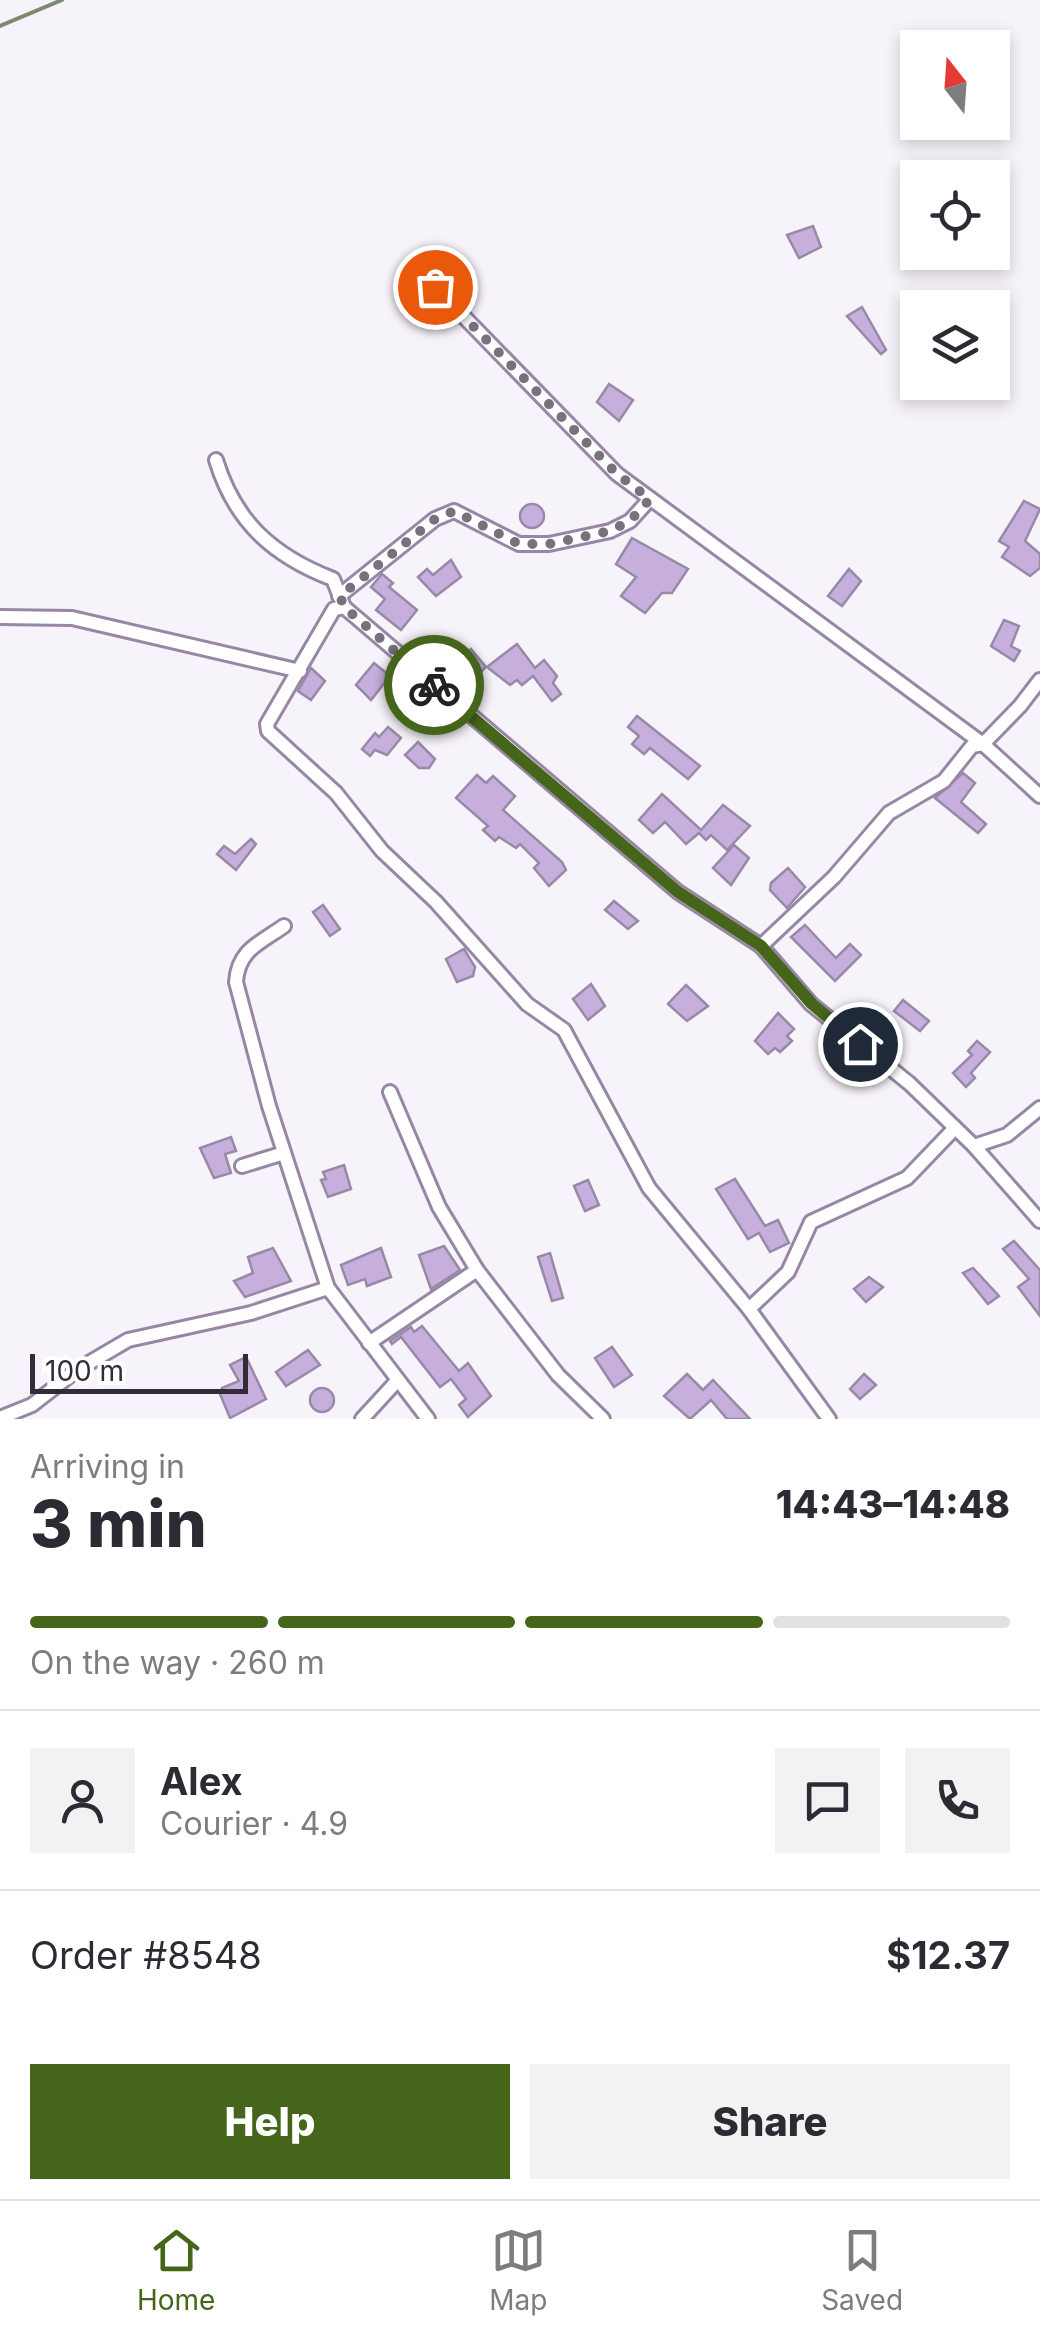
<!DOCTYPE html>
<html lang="en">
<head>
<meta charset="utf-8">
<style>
  :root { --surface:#fff; --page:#f2f2f3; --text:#2b2b33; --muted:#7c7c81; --line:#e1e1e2; --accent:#44651a }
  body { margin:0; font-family:Inter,sans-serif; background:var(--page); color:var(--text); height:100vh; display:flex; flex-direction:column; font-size:38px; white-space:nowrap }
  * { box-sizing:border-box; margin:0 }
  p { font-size:32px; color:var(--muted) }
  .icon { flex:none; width:55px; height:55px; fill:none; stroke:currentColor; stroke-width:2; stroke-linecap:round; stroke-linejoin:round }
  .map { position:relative; height:1419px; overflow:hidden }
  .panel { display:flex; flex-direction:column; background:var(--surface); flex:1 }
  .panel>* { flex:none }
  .needle { width:65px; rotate:343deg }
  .buttons { position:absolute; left:900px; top:30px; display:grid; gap:20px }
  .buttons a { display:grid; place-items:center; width:110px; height:110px; border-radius:0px; background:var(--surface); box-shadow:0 5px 15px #0003; font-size:50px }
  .scale { position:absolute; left:30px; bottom:25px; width:218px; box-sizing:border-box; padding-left:10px; border:5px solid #322b38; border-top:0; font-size:28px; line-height:35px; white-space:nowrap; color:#322b38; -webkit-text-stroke:8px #fff; paint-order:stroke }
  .pin { position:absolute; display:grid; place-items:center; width:85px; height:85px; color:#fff; margin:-42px; border:5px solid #fff; border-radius:50%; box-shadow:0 2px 10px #0007 }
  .courier { position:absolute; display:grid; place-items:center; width:100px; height:100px; margin:-50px; border:8px solid #44651a; border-radius:50%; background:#fff; color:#222; box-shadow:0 2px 12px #0007 }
  .summary em { font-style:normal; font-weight:800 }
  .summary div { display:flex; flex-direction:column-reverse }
  .summary { display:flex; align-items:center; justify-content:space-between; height:170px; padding:0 30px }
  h1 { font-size:65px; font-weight:800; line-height:75px }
  .bar { display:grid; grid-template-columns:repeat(4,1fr); gap:15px 10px; align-content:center; height:120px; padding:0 30px }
  .bar i { height:12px; border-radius:8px; background:var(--line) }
  .bar .selected { background:var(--accent) }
  .bar p { grid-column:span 4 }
  .line { display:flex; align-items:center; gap:25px; padding:0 30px; border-top:2px solid var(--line) }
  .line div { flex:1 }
  .round { display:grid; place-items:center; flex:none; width:105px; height:105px; border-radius:0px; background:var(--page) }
  .action { display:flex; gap:20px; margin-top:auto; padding:20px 30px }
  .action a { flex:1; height:115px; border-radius:0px; background:var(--accent); color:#fff; font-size:40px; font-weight:800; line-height:115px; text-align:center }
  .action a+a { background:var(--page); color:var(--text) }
  .menu { display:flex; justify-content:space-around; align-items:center; height:140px; border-top:2px solid var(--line); background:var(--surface); font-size:28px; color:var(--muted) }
  .menu a { display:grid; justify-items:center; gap:5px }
  .menu .selected { color:var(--accent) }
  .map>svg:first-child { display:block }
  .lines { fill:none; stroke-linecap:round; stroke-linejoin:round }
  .stream { stroke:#7c8b6f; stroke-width:4 }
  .building { fill:#c6afdd; stroke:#9889a7; stroke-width:2.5 }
  .street-casing { stroke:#9787a5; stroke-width:18 }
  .street { stroke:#fff; stroke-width:12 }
  .done { stroke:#77717c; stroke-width:10; stroke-dasharray:0 18 }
  .route { stroke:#44651a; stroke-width:12 }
</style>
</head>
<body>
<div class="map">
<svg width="1040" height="1419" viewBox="0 0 1040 1419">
  <rect width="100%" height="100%" fill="#f7f3fa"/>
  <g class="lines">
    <!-- stream -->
    <polyline class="stream" points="0,26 62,0"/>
  </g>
  <!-- building -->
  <g class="building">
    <polygon points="813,226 821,247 799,258 787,235"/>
    <polygon points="862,307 886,350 881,354 847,316"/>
    <polygon points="609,384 633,400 619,421 597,402"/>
    <polygon points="1024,501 1040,509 1025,541 1040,554 1040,568 1030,576 1002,557 1009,547 999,541"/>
    <circle cx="532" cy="516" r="12"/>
    <polygon points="632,538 688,569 672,593 662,593 645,613 621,596 636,577 616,564"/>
    <polygon points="451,560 461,577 436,596 418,577 427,569 433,575"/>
    <polygon points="849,569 861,581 842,606 828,596"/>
    <polygon points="382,574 393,583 389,587 417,610 401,630 376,610 385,599 371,587"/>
    <polygon points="1004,620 1019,626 1011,646 1020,651 1014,661 991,646"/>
    <polygon points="517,644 535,668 544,660 557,676 553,683 561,694 552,701 533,676 522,685 517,680 510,685 487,667"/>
    <polygon points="471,649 486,667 473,680 455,662"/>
    <polygon points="374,663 390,676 371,700 356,685"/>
    <polygon points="311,668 325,681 311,700 298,691"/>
    <polygon points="637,716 700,766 688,779 650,748 644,754 632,744 639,736 628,727"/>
    <polygon points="388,727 401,738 387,755 375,750 370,756 362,749 375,733 379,737"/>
    <polygon points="418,742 435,759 429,768 419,768 405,755"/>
    <polygon points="963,773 975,783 961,802 986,824 978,833 935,798"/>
    <polygon points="477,775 486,783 493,776 515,796 503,810 562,862 566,870 549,886 534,868 539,863 520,844 516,848 499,837 495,841 483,830 488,826 456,798"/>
    <polygon points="662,794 701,830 723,805 750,826 727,850 711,835 706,840 699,833 686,844 665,822 653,833 639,820"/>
    <polygon points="251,839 256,844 236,870 217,854 224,846 235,854"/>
    <polygon points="734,845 749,858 731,885 713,868"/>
    <polygon points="788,868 805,887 787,908 770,890 771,883"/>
    <polygon points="614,901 638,921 628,929 605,910"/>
    <polygon points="323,905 340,929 330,936 313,912"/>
    <polygon points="805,925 836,958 850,944 861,955 835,981 791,937"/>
    <polygon points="464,949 475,967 473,976 457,982 446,959"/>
    <polygon points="591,984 605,1006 588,1020 573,999"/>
    <polygon points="686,985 708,1006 687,1021 668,1004"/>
    <polygon points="903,1000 929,1021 920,1031 894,1011"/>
    <polygon points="778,1013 794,1029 787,1036 792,1041 780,1052 775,1048 768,1054 755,1041"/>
    <polygon points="977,1041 990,1052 971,1073 975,1078 966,1087 953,1073 972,1055 968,1051"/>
    <polygon points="231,1137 236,1151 225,1154 231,1173 214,1178 200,1148"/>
    <polygon points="344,1165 351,1189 328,1197 321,1180 326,1179 323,1172"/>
    <polygon points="735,1179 765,1226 778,1220 789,1243 770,1252 759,1233 748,1239 716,1189"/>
    <polygon points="588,1180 599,1205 585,1211 574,1186"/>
    <polygon points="1014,1241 1040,1270 1040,1316 1018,1287 1029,1279 1003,1249"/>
    <polygon points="444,1246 460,1270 431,1289 419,1255"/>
    <polygon points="273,1248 291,1281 245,1297 234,1281 253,1273 248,1257"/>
    <polygon points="381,1248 391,1277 367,1286 365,1279 348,1285 341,1265"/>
    <polygon points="550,1253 563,1298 552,1301 538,1257"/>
    <polygon points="973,1268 999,1296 988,1304 963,1273"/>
    <polygon points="869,1277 883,1287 866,1302 854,1289"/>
    <polygon points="422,1326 459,1371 468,1363 491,1396 468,1417 459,1405 466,1399 451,1379 440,1387 401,1337 392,1344 390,1341 411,1327 414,1332"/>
    <polygon points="612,1347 632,1375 614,1387 595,1358"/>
    <polygon points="308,1350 320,1365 286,1386 276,1372"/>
    <polygon points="246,1357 266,1399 230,1418 220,1394 222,1388 239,1381 230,1365"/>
    <polygon points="687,1374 703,1390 713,1380 750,1419 727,1419 711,1400 690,1419 664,1396"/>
    <polygon points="864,1374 876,1385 860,1399 850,1389"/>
    <circle cx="322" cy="1400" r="12"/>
  </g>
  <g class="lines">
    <!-- street casing -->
    <g class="street-casing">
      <g id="street">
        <polyline points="435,287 617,474 983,744 1040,796"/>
        <path d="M216,460C235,522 273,556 333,579L344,607L678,892L761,946L811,1004L910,1084L974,1146L1040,1221"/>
        <polyline points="339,596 435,519 454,511 519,544 549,544 610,531 630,521 650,499"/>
        <polyline points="344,607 334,609 267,724 268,731 336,793 382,851 436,902 527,1004 564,1030 649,1188 749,1309 829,1419"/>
        <polyline points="0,617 72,618 300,671"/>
        <path d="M284,926C260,943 238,950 236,982L269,1106L328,1288L428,1419"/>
        <polyline points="761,946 834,877 889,813 944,781 972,746 983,744 1020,706 1040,680"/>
        <polyline points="390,1092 439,1207 477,1270"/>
        <polyline points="974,1146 1007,1135 1040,1108"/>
        <polyline points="242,1166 284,1153"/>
        <polyline points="749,1309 788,1272 811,1222 907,1178 955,1128"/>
        <polyline points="369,1343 477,1270 558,1375 603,1419"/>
        <polyline points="0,1418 32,1405 77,1370 128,1340 251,1313 328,1288"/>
        <polyline points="362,1419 396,1382"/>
      </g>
    </g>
    <!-- street -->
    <use href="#street" class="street"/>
  </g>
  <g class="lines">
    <!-- done -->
    <polyline class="done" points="434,685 344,607 340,596 435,519 454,511 519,544 549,544 610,531 630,521 650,499 617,474 435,287"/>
    <!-- route -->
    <polyline class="route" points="434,685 678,892 761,946 812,1004 860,1044"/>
  </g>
</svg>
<div class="buttons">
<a><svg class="needle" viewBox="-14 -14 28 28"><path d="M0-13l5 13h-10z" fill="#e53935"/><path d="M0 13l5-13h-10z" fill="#7c7c81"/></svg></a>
<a><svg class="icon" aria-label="locate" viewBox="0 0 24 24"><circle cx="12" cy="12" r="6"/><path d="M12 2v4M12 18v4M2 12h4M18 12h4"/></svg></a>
<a><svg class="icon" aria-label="layers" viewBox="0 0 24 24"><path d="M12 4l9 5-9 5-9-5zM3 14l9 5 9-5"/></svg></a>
</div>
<div class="scale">100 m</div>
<div class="pin" style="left:435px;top:287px;background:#ea580c"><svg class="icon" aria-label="bag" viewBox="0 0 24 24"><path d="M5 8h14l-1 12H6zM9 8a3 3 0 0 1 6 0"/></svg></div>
<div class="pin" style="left:860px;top:1044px;background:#1f2937"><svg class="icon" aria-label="home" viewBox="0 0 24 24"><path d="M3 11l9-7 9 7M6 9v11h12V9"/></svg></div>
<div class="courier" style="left:434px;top:685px"><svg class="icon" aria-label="bike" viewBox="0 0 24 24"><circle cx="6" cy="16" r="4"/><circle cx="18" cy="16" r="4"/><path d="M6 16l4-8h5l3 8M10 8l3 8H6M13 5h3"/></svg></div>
</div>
<section class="panel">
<div class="summary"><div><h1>3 min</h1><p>Arriving in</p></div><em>14:43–14:48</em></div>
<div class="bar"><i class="selected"></i><i class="selected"></i><i class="selected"></i><i></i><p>On the way · 260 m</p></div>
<div class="line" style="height:180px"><a class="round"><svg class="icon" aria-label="person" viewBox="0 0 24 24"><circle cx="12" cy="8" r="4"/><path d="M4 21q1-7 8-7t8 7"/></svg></a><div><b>Alex</b><p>Courier · 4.9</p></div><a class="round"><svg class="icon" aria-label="chat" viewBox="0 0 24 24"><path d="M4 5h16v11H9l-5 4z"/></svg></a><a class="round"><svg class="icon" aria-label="phone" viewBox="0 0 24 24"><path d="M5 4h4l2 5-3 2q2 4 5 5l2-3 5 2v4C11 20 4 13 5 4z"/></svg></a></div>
<div class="line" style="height:130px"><div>Order #8548</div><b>$12.37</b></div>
<div class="action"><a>Help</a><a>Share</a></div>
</section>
<nav class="menu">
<a class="selected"><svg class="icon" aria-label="home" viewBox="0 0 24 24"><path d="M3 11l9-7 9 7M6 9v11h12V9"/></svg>Home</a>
<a><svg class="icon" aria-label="map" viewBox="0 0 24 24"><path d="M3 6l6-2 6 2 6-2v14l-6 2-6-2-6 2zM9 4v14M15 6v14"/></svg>Map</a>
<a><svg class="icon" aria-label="saved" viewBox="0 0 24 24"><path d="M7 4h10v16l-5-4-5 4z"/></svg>Saved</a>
</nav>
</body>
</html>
